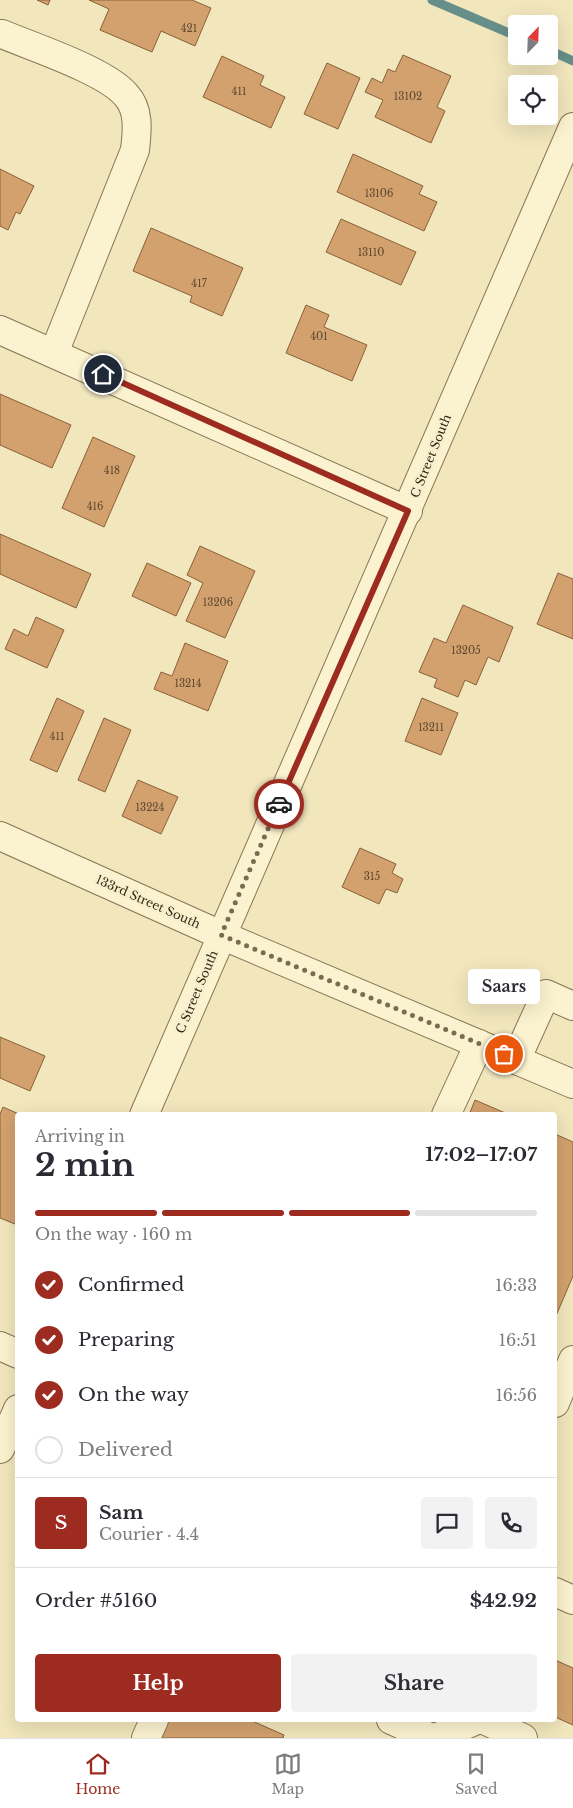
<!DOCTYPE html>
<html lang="en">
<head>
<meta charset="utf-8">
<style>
  :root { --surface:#fff; --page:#f2f2f3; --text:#2b2b33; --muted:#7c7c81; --line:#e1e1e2; --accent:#9d2b20 }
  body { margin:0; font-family:"Libre Baskerville",serif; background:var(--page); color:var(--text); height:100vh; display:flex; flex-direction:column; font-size:19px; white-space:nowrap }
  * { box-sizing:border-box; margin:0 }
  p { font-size:16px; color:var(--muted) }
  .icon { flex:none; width:28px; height:28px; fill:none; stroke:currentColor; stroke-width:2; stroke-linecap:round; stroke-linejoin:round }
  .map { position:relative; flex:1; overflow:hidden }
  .drawer { position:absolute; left:15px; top:1112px; width:542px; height:610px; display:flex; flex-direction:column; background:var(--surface); border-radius:5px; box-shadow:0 5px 20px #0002 }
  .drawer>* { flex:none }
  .needle { width:32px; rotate:23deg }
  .buttons { position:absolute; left:508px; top:15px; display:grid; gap:10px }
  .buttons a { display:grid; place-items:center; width:50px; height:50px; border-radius:5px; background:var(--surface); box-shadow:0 5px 20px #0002; font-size:25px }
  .pin { position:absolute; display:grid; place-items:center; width:42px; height:42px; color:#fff; margin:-21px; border:2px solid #fff; border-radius:50%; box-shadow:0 1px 5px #0007 }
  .courier { position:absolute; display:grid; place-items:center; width:50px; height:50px; margin:-25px; border:4px solid #9d2b20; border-radius:50%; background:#fff; color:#222; box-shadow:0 1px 6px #0007 }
  .bubble { position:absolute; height:35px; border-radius:5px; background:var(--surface); box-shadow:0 5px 20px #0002; font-size:16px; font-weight:700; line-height:35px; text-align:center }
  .head em { font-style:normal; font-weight:700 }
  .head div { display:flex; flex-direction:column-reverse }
  .head { display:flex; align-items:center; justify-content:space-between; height:85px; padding:0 20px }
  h1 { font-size:32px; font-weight:700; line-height:38px }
  .bar { display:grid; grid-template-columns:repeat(4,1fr); gap:8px 5px; align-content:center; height:60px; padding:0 20px }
  .bar i { height:6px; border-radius:4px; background:var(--line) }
  .bar .selected { background:var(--accent) }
  .bar p { grid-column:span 4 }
  .line { display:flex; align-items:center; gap:12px; padding:0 20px; border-top:1px solid var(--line) }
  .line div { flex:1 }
  .round { display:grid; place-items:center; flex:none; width:52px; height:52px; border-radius:5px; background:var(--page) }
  ol { padding:0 20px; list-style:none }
  li { display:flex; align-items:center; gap:15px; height:55px }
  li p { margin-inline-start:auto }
  li .icon { padding:5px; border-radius:50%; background:var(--accent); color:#fff; stroke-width:4 }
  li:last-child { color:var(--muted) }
  li i { width:28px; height:28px; border:2px solid var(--line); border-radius:50% }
  .button { display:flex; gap:10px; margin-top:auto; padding:10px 20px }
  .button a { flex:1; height:58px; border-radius:5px; background:var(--accent); color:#fff; font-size:20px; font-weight:700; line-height:58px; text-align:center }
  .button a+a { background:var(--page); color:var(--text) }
  .tab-bar { display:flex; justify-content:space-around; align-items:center; height:70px; border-top:1px solid var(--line); background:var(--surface); font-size:14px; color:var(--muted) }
  .tab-bar a { display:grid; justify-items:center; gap:2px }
  .tab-bar .selected { color:var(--accent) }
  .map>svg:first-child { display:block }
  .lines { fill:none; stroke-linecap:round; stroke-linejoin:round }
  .stream { stroke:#678f89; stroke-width:9 }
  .building { fill:#d2a16e; stroke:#8a6038 }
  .minor-casing { stroke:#897554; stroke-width:30 }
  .minor { stroke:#fbf2cf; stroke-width:28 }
  .done { stroke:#786c53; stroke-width:5; stroke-dasharray:0 9 }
  .route { stroke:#9d2b20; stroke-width:6 }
  .labels { text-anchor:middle; stroke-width:5; stroke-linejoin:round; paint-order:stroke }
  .number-label { font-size:10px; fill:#5e482f }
  .street-label { font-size:12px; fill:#372b1a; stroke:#f8efcc }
</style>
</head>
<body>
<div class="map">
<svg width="573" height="1738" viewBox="0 0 573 1738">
  <rect width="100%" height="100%" fill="#f1e6bc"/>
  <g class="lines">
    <!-- stream -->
    <g class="stream">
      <polyline points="432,0 516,36"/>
      <polyline points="549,50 573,61"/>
    </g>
  </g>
  <!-- building -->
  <g class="building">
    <polygon points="37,0 50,0 48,5"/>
    <polygon points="89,0 192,0 211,8 195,46 161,31 152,52 100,30 109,9"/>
    <polygon points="403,55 451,76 437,107 445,111 431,143 375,117 383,100 365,92 372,78 382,83 388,69 395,72"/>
    <polygon points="222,56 264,76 260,85 285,97 271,128 203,97"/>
    <polygon points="327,63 360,78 338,129 304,114"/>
    <polygon points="353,154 423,186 419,194 437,202 424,231 337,192"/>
    <polygon points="0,169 34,186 20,214 16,212 8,230 0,226"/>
    <polygon points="341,219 416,252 401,285 326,252"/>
    <polygon points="151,228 243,268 222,316 190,302 192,296 133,271"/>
    <polygon points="306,305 329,315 324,327 367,345 352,381 286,353"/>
    <polygon points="0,394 71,425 52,468 0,445"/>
    <polygon points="93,437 135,456 104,527 62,508"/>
    <polygon points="0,534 91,574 76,608 0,574"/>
    <polygon points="200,546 255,571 225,638 186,621 203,583 187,575"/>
    <polygon points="147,563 191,583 176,616 132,596"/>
    <polygon points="558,573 573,579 573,639 537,624"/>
    <polygon points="463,605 513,627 499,662 488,657 476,685 465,680 458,697 434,687 437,679 419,672 434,638 446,643"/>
    <polygon points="36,617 64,630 47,668 5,649 14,629 28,636"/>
    <polygon points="185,643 228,661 208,711 154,689 161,672 172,676"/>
    <polygon points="57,698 84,711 57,772 30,760"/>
    <polygon points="422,698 458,713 441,755 405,741"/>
    <polygon points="104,718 131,730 105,792 78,780"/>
    <polygon points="138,780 178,797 161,834 122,816"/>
    <polygon points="360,848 396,864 392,873 403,879 397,893 386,889 379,904 342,887"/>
    <polygon points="0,1037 45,1056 30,1091 0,1078"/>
    <polygon points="475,1100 510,1115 469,1115"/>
    <polygon points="3,1107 21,1115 18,1115 18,1217 15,1224 0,1218 0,1114"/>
    <polygon points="555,1134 573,1142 573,1276 555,1318"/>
    <polygon points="555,1660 573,1668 573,1725 555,1717"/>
    <polygon points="168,1720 250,1720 284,1735 283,1738 161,1738"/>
  </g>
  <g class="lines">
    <!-- minor casing -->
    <g class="minor-casing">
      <g id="minor">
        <path d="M2,34C33,47 106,71 126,95C140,110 137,132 135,150L54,353"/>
        <polyline points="0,330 408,511"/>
        <polyline points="0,836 221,935 573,1084"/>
        <polyline points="516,1060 546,994 573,1006"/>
        <polyline points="144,1115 573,127"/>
        <polyline points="446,1115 479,1044"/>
        <polyline points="0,1346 18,1354"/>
        <polyline points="555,1403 573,1360"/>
        <polyline points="0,1449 18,1409"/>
        <polyline points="555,1592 573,1600"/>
        <polyline points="391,1720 432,1738"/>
        <polyline points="484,1720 523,1738"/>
        <polyline points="146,1738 154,1720"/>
        <polyline points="435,1738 477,1720"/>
      </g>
    </g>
    <!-- minor -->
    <use href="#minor" class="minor"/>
  </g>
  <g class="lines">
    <!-- done -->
    <polyline class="done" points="279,804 221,935 504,1054"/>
    <!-- route -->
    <polyline class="route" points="103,374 408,511 279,804"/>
  </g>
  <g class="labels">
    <!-- number labels -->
    <g class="number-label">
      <text x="189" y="32">421</text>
      <text x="239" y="95">411</text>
      <text x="408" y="100">13102</text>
      <text x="379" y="197">13106</text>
      <text x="371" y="256">13110</text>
      <text x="199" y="287">417</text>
      <text x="319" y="340">401</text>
      <text x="112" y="474">418</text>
      <text x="95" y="510">416</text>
      <text x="218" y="606">13206</text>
      <text x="466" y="654">13205</text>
      <text x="188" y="687">13214</text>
      <text x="431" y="731">13211</text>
      <text x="57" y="740">411</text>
      <text x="150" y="811">13224</text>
      <text x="372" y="880">315</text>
    </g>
    <!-- street labels -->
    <g class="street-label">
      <text transform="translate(431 456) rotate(-68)" y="4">C Street South</text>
      <text transform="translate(148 902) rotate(24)" y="4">133rd Street South</text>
      <text transform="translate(197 992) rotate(-67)" y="4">C Street South</text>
    </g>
  </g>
</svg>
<div class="buttons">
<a><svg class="needle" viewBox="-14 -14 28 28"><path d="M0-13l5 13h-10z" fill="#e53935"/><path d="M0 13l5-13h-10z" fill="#7c7c81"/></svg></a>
<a><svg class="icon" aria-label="locate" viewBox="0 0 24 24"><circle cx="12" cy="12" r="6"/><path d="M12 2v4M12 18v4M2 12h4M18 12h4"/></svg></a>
</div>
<div class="pin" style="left:504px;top:1054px;background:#ea580c"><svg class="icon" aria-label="bag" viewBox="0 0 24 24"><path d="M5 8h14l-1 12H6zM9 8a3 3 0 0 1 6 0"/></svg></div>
<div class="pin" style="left:103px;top:374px;background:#1f2937"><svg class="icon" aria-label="home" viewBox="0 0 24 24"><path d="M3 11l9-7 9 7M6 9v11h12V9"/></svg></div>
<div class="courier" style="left:279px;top:804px"><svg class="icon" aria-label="car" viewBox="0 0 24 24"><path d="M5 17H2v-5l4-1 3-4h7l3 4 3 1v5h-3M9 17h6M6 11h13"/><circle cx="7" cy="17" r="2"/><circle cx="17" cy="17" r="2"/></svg></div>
<div class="bubble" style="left:468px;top:969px;width:72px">Saars</div>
<section class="drawer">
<div class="head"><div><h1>2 min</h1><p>Arriving in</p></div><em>17:02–17:07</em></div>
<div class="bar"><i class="selected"></i><i class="selected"></i><i class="selected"></i><i></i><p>On the way · 160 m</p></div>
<ol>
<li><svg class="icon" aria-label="check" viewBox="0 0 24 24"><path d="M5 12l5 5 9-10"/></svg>Confirmed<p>16:33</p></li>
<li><svg class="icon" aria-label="check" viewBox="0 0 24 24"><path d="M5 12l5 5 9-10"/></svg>Preparing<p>16:51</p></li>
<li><svg class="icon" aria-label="check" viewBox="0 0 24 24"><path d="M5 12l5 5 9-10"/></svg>On the way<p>16:56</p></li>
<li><i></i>Delivered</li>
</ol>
<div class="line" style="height:90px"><b class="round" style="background:var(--accent);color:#fff">S</b><div><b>Sam</b><p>Courier · 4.4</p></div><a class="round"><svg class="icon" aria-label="chat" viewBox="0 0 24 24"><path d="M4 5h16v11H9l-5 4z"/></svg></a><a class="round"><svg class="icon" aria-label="phone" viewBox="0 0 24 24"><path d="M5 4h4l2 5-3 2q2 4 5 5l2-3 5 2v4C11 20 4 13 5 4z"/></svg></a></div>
<div class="line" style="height:65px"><div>Order #5160</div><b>$42.92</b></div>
<div class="button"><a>Help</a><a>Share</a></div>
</section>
</div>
<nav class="tab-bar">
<a class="selected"><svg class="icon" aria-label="home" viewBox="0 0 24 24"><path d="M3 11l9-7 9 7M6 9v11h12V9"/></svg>Home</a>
<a><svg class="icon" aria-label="map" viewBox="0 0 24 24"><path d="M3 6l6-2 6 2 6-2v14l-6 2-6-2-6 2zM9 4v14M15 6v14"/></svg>Map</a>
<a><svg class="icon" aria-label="saved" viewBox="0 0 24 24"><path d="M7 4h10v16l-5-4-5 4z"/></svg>Saved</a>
</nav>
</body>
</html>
